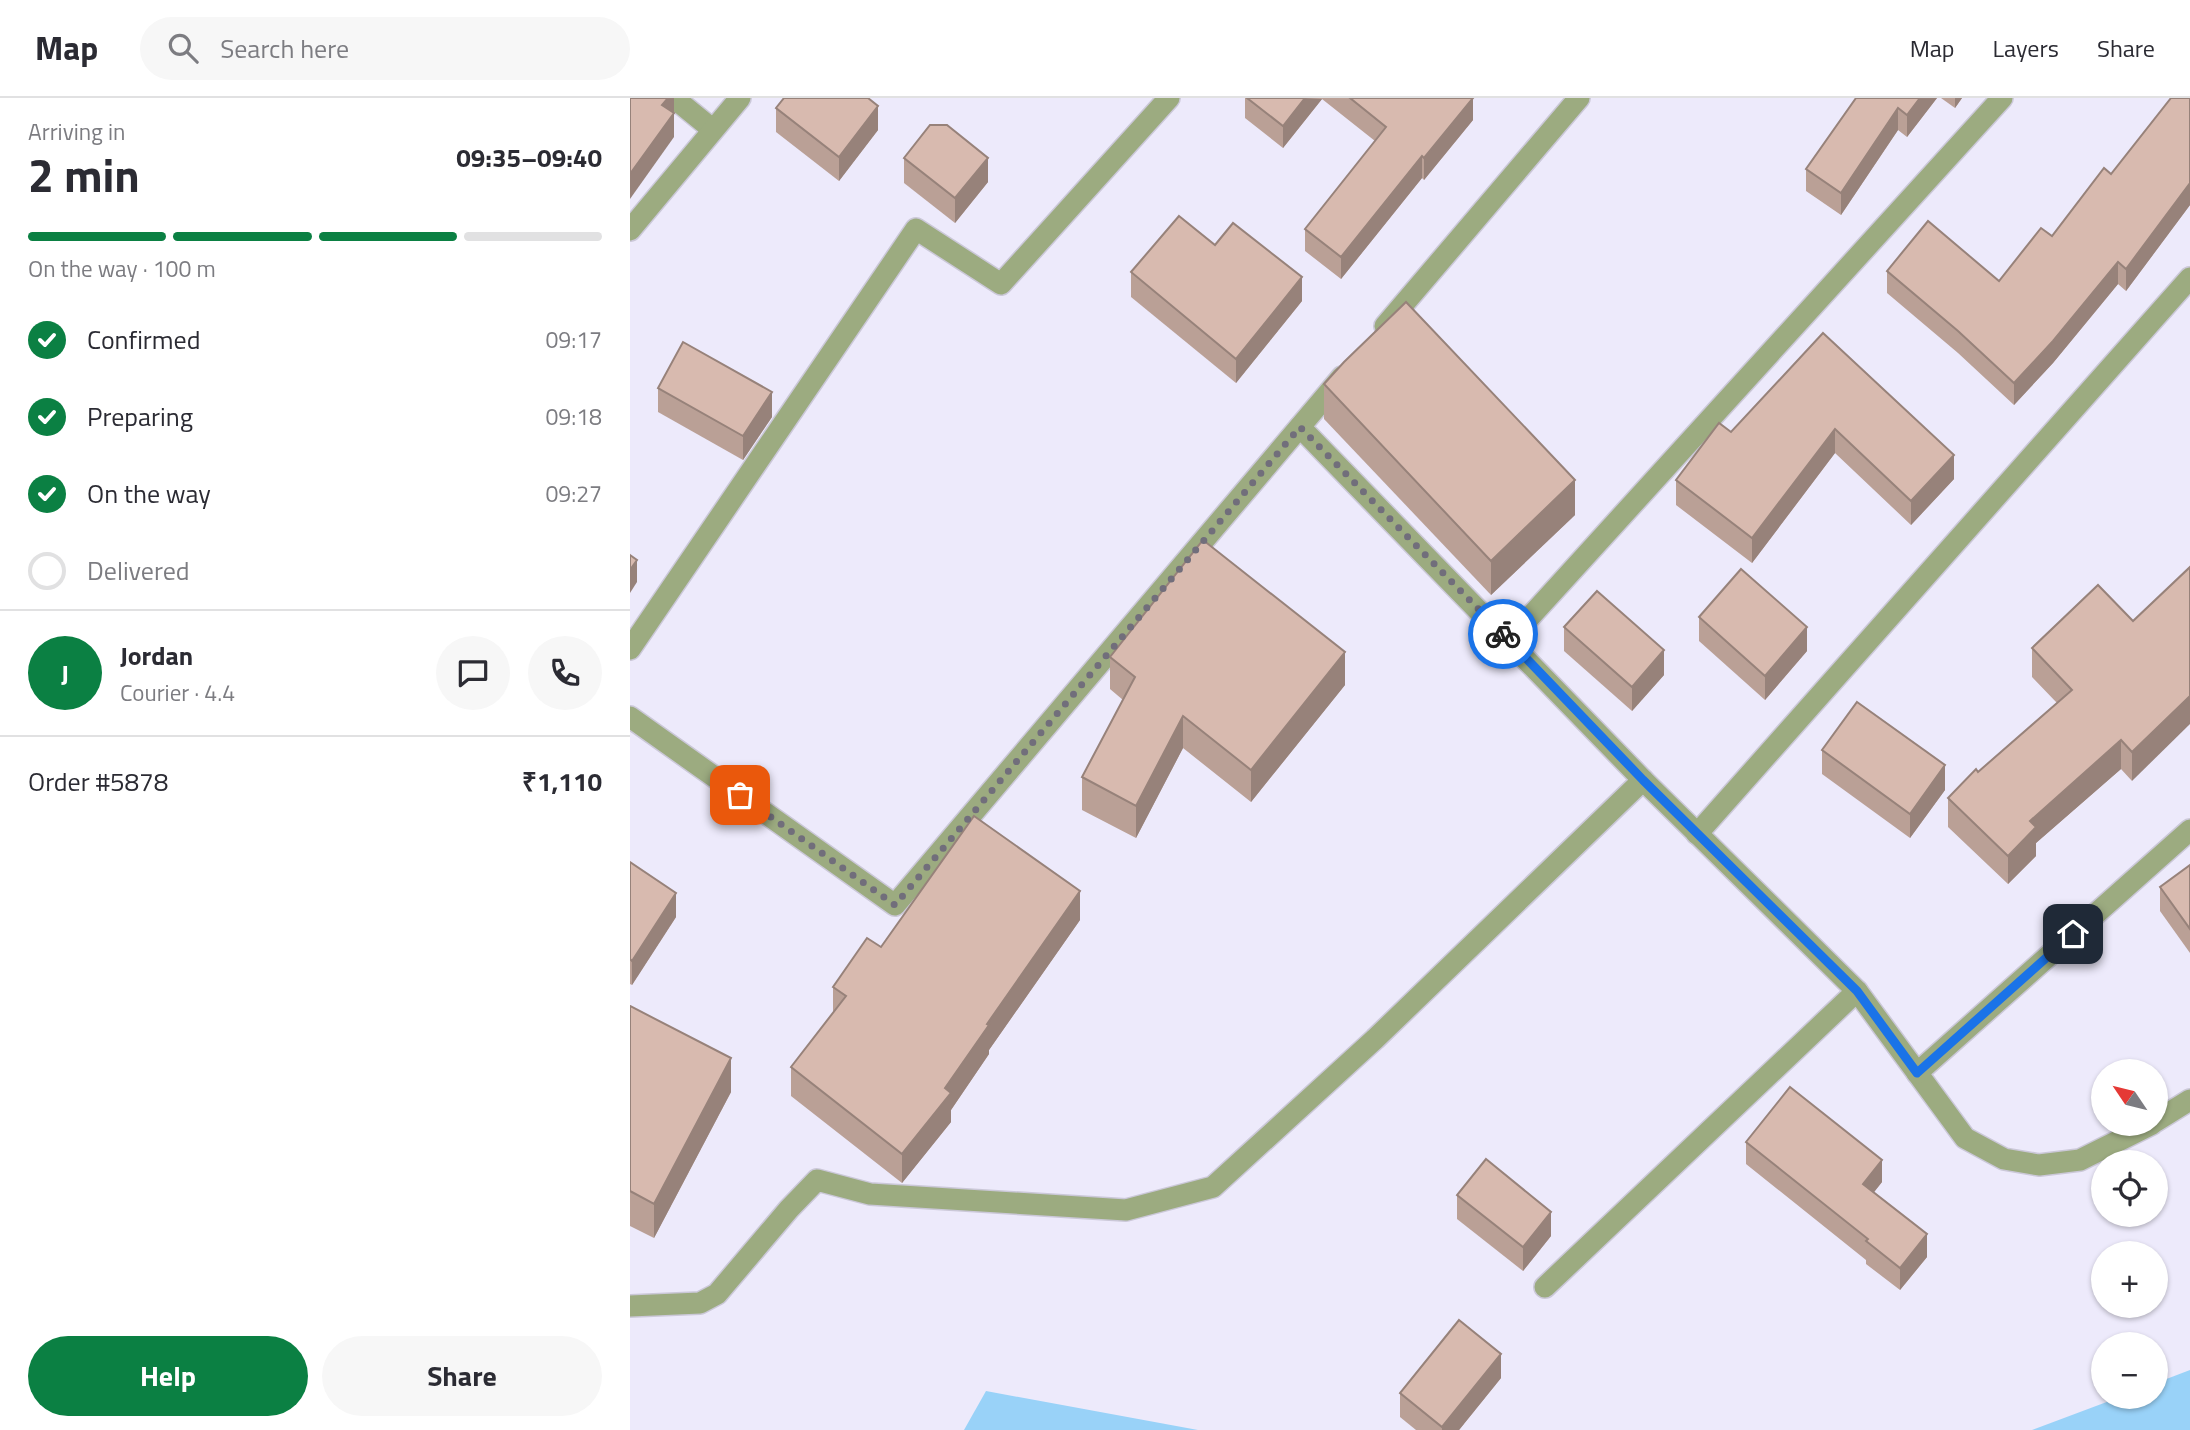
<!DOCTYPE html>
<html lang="en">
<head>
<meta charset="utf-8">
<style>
  :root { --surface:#fff; --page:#f7f7f7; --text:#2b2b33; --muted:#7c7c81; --line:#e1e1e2; --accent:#0b8043 }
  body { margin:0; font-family:"Titillium Web",sans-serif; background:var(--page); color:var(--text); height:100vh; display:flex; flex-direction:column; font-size:26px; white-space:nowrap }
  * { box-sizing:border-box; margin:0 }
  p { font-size:23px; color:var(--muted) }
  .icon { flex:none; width:38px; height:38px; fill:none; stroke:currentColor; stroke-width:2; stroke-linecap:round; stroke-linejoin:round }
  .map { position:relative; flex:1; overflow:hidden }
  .side { display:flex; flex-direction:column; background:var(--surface); width:630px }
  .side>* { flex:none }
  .needle { width:46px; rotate:305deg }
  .fabs { position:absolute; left:1461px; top:961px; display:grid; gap:14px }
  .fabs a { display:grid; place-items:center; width:77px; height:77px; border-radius:50%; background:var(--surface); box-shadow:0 2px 5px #0004; font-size:35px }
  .pin { position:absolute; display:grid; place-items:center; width:60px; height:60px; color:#fff; margin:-30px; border-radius:14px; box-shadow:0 4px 10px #0006 }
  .courier { position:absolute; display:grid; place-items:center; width:70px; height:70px; margin:-35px; border:5px solid #1a73e8; border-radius:50%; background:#fff; color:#222; box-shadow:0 2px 9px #0007 }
  .summary em { font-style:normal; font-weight:700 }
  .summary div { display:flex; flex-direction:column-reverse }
  .summary { display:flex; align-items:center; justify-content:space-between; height:119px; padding:0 28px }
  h1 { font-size:46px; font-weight:700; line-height:52px }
  .bar { display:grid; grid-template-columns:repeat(4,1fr); gap:10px 7px; align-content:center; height:84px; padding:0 28px }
  .bar i { height:9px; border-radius:5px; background:var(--line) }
  .bar .selected { background:var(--accent) }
  .bar p { grid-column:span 4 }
  .line { display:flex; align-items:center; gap:18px; padding:0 28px; border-top:2px solid var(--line) }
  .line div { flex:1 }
  .round { display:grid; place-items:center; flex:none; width:74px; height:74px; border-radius:37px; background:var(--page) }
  ol { padding:0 28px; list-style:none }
  li { display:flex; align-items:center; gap:21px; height:77px }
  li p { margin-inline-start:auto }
  li .icon { padding:7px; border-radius:50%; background:var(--accent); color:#fff; stroke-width:4 }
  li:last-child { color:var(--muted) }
  li i { width:38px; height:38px; border:4px solid var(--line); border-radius:50% }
  .action { display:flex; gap:14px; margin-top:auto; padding:14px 28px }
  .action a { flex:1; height:80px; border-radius:42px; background:var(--accent); color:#fff; font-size:28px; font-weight:700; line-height:80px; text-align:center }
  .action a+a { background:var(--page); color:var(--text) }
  header { display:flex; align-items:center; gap:42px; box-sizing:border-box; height:98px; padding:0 35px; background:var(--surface); border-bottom:2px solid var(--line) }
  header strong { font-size:33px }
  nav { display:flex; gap:38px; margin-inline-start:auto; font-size:24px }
  .search { width:490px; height:63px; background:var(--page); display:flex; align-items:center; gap:18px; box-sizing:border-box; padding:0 24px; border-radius:38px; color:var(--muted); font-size:26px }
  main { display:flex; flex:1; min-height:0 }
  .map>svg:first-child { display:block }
  .water { fill:#99d2f8 }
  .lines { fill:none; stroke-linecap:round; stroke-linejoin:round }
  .minor-casing { stroke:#cbc8d8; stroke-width:24 }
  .minor { stroke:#9cab80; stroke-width:21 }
  .wall { fill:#baa096 }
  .shaded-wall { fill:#97827a }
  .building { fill:#d8baaf; stroke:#97827a; stroke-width:2 }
  .done { stroke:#716e7b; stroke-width:7; stroke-dasharray:0 12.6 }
  .route { stroke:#1a73e8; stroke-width:9 }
</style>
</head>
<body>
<header>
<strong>Map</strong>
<div class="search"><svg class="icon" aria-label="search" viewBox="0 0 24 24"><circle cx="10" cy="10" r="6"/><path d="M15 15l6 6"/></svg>Search here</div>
<nav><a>Map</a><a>Layers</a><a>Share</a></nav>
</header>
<main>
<section class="side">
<div class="summary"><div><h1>2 min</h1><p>Arriving in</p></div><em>09:35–09:40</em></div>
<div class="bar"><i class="selected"></i><i class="selected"></i><i class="selected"></i><i></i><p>On the way · 100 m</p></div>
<ol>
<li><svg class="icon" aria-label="check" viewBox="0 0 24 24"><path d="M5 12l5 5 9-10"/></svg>Confirmed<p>09:17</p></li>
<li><svg class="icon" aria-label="check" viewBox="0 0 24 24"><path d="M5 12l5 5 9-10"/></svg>Preparing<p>09:18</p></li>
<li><svg class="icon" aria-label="check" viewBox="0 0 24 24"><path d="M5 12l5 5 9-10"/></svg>On the way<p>09:27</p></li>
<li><i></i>Delivered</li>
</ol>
<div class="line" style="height:126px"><b class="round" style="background:var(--accent);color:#fff">J</b><div><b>Jordan</b><p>Courier · 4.4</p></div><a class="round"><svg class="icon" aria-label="chat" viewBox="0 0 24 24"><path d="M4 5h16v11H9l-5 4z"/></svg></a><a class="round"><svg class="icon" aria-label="phone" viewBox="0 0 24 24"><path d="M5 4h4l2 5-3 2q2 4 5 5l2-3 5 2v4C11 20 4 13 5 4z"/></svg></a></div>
<div class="line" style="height:91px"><div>Order #5878</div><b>₹1,110</b></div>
<div class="action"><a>Help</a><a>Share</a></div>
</section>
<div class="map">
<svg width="1560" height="1332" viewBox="0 0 1560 1332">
  <rect width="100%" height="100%" fill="#edeafb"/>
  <!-- water -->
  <g class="water">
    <polygon points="1560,1272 1560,1332 1402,1332 1490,1299 1526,1298 1526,1285"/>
    <polygon points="356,1293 568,1332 334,1332"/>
  </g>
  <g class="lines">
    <!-- minor casing -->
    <g class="minor-casing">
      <g id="minor">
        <polyline points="44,0 82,31"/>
        <polyline points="0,132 110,0"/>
        <polyline points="755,228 949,0"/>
        <polyline points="670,329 1013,682 1227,893 1335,1040 1374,1061 1409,1067 1450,1062 1522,1026"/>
        <polyline points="879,542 1372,0"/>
        <polyline points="0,551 286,131 371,186 539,0"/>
        <polyline points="0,619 265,807 712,279"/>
        <polyline points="1067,736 1560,180"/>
        <polyline points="1287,975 1560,732"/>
        <polyline points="1526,1023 1560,1002"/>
        <polyline points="915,1189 1227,893"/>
        <polyline points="0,1208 70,1205 87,1196 159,1111 187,1082 240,1096 496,1112 583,1089 745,941 1013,682"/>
      </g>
    </g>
    <!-- minor -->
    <use href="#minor" class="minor"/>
  </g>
  <!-- wall -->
  <g class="wall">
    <polygon points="615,0 843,0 843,22 794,82 792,80 711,181 675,153 675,131 745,43 692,1 653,50 615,20"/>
    <polygon points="1226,0 1307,0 1277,39 1268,32 1211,117 1176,93 1176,71"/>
    <polygon points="1311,0 1332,0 1325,10"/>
    <polygon points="1560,0 1560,107 1496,193 1488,186 1423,265 1384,307 1328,255 1257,195 1257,173 1369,183 1422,138"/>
    <polygon points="146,10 248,32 209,83 146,34"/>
    <polygon points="274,60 358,84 325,125 274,85"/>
    <polygon points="585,147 672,203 606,285 501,199 501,174"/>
    <polygon points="1193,235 1324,381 1281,427 1205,355 1122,465 1046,407 1046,382 1101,334"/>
    <polygon points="694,286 945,417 861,497 694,321"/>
    <polygon points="28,290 142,319 113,362 28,314"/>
    <polygon points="1069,519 1177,553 1135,602 1069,543"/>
    <polygon points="1503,523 1502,683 1491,671 1406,745 1406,758 1378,786 1318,729 1318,700 1427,605 1402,579 1402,550"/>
    <polygon points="934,529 1034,577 1002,613 934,553"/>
    <polygon points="480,559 715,587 621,704 553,650 506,740 452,712 452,679 493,602 480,591"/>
    <polygon points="1192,652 1315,692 1280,740 1192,676"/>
    <polygon points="0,764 46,819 2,887 0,886"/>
    <polygon points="1560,767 1560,855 1530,813 1530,789"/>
    <polygon points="450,822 359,952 359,956 321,1012 321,1024 272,1085 161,998 161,969 203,915 203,889 251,849"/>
    <polygon points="0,908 101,994 24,1140 0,1128"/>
    <polygon points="1116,1044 1252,1084 1244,1094 1297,1159 1270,1192 1236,1166 1236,1162 1116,1066"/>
    <polygon points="827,1097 921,1138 893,1173 827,1121"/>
    <polygon points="871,1280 829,1332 786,1332 770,1319 770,1295"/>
  </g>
  <!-- shaded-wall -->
  <g class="shaded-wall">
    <polygon points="38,0 44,0 44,39 0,101 0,76 32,7"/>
    <polygon points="675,0 692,1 653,50 653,28"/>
    <polygon points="843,0 843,22 794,82 794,60"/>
    <polygon points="1290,0 1307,0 1277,39 1277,17"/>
    <polygon points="1325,0 1332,0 1325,10"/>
    <polygon points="248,8 248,32 209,83 209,59"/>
    <polygon points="1268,10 1268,32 1211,117 1211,95"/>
    <polygon points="792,58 792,80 711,181 711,159"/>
    <polygon points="358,60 358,84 325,125 325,100"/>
    <polygon points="1560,85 1560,107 1496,193 1496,171"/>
    <polygon points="1488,164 1488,186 1423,265 1384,307 1384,285"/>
    <polygon points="672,179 672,203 606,285 606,261"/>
    <polygon points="142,294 142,319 113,362 113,338"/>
    <polygon points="1205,331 1205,355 1122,465 1122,440"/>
    <polygon points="1324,357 1324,381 1281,427 1281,403"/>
    <polygon points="945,382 945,417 861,497 861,463"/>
    <polygon points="7,462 7,484 0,495 0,472"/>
    <polygon points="1177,529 1177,553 1135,602 1135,578"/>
    <polygon points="1034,552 1034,577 1002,613 1002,589"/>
    <polygon points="715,554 715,587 621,704 621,672"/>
    <polygon points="1560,598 1560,626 1502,683 1502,654"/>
    <polygon points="553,618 553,650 506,740 506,708"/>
    <polygon points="1491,642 1491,671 1406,745 1406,758 1378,786 1378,758 1400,723"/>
    <polygon points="1315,667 1315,692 1280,740 1280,716"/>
    <polygon points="450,793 450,822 359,952 359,956 321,1012 321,1024 272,1085 272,1056 357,926"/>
    <polygon points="46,795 46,819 2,887 2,863"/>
    <polygon points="101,960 101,994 24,1140 24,1106"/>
    <polygon points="1252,1062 1252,1084 1233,1108 1233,1086"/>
    <polygon points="921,1114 921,1138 893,1173 893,1149"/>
    <polygon points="1297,1136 1297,1159 1270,1192 1270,1170"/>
    <polygon points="871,1256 871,1280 829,1332 812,1332 812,1329"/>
  </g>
  <!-- building -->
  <g class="building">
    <polygon points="0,0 38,0 32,7 44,15 0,76"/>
    <polygon points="154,0 238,0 248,8 209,59 146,10"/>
    <polygon points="617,0 675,0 653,28"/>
    <polygon points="720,0 843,0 794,60 792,58 711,159 675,131 756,29"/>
    <polygon points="1226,0 1290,0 1277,17 1268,10 1211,95 1176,71"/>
    <polygon points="1541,0 1560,0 1560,85 1496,171 1488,164 1423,243 1384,285 1328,233 1257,173 1298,123 1369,183 1411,130 1422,138 1474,70 1481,76"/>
    <polygon points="300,27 317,27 358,60 325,100 274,60"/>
    <polygon points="549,118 585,147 603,125 672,179 606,261 501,174"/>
    <polygon points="776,204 945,382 861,463 694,286 714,264"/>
    <polygon points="1193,235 1324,357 1281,403 1205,331 1122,440 1046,382 1089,325 1101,334"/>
    <polygon points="53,244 142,294 113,338 28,290"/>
    <polygon points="573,442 715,554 621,672 553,618 506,708 452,679 505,579 480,559"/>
    <polygon points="0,457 7,462 0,472"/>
    <polygon points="1560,469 1560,598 1502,654 1491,642 1400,723 1406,729 1378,758 1318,700 1346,671 1348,674 1442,592 1402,550 1468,487 1503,523"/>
    <polygon points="1111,471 1177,529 1135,578 1069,519"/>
    <polygon points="967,493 1034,552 1002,589 934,529"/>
    <polygon points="1227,604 1315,667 1280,716 1192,652"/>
    <polygon points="344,718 450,793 357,926 359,927 315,990 321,995 272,1056 161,969 216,898 203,889 237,840 251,849"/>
    <polygon points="0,764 46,795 2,863 0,861"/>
    <polygon points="1560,767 1560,831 1530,789"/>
    <polygon points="0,908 101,960 24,1106 0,1093"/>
    <polygon points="1160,989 1252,1062 1233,1086 1297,1136 1270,1170 1236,1143 1238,1141 1116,1044"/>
    <polygon points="856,1061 921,1114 893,1149 827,1097"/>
    <polygon points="829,1222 871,1256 812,1329 770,1295"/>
  </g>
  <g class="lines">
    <!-- done -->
    <polyline class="done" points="110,697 265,807 670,329 873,536"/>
    <!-- route -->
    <polyline class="route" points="873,536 1013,682 1227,893 1287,975 1443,836"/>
  </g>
</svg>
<div class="fabs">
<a><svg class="needle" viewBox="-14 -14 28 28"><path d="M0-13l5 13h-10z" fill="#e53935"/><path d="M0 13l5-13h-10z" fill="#7c7c81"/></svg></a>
<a><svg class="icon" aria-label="locate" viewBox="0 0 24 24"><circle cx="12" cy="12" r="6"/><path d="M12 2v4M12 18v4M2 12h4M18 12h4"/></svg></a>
<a>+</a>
<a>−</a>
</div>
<div class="pin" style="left:110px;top:697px;background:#ea580c"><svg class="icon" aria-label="bag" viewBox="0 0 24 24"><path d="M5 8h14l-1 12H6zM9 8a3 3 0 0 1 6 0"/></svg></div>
<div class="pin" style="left:1443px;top:836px;background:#1f2937"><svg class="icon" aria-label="home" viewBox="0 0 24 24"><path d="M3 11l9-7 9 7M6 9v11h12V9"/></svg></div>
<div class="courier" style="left:873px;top:536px"><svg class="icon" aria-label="bike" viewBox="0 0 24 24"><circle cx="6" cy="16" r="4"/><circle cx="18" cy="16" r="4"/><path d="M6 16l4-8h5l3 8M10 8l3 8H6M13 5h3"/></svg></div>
</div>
</main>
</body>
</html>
